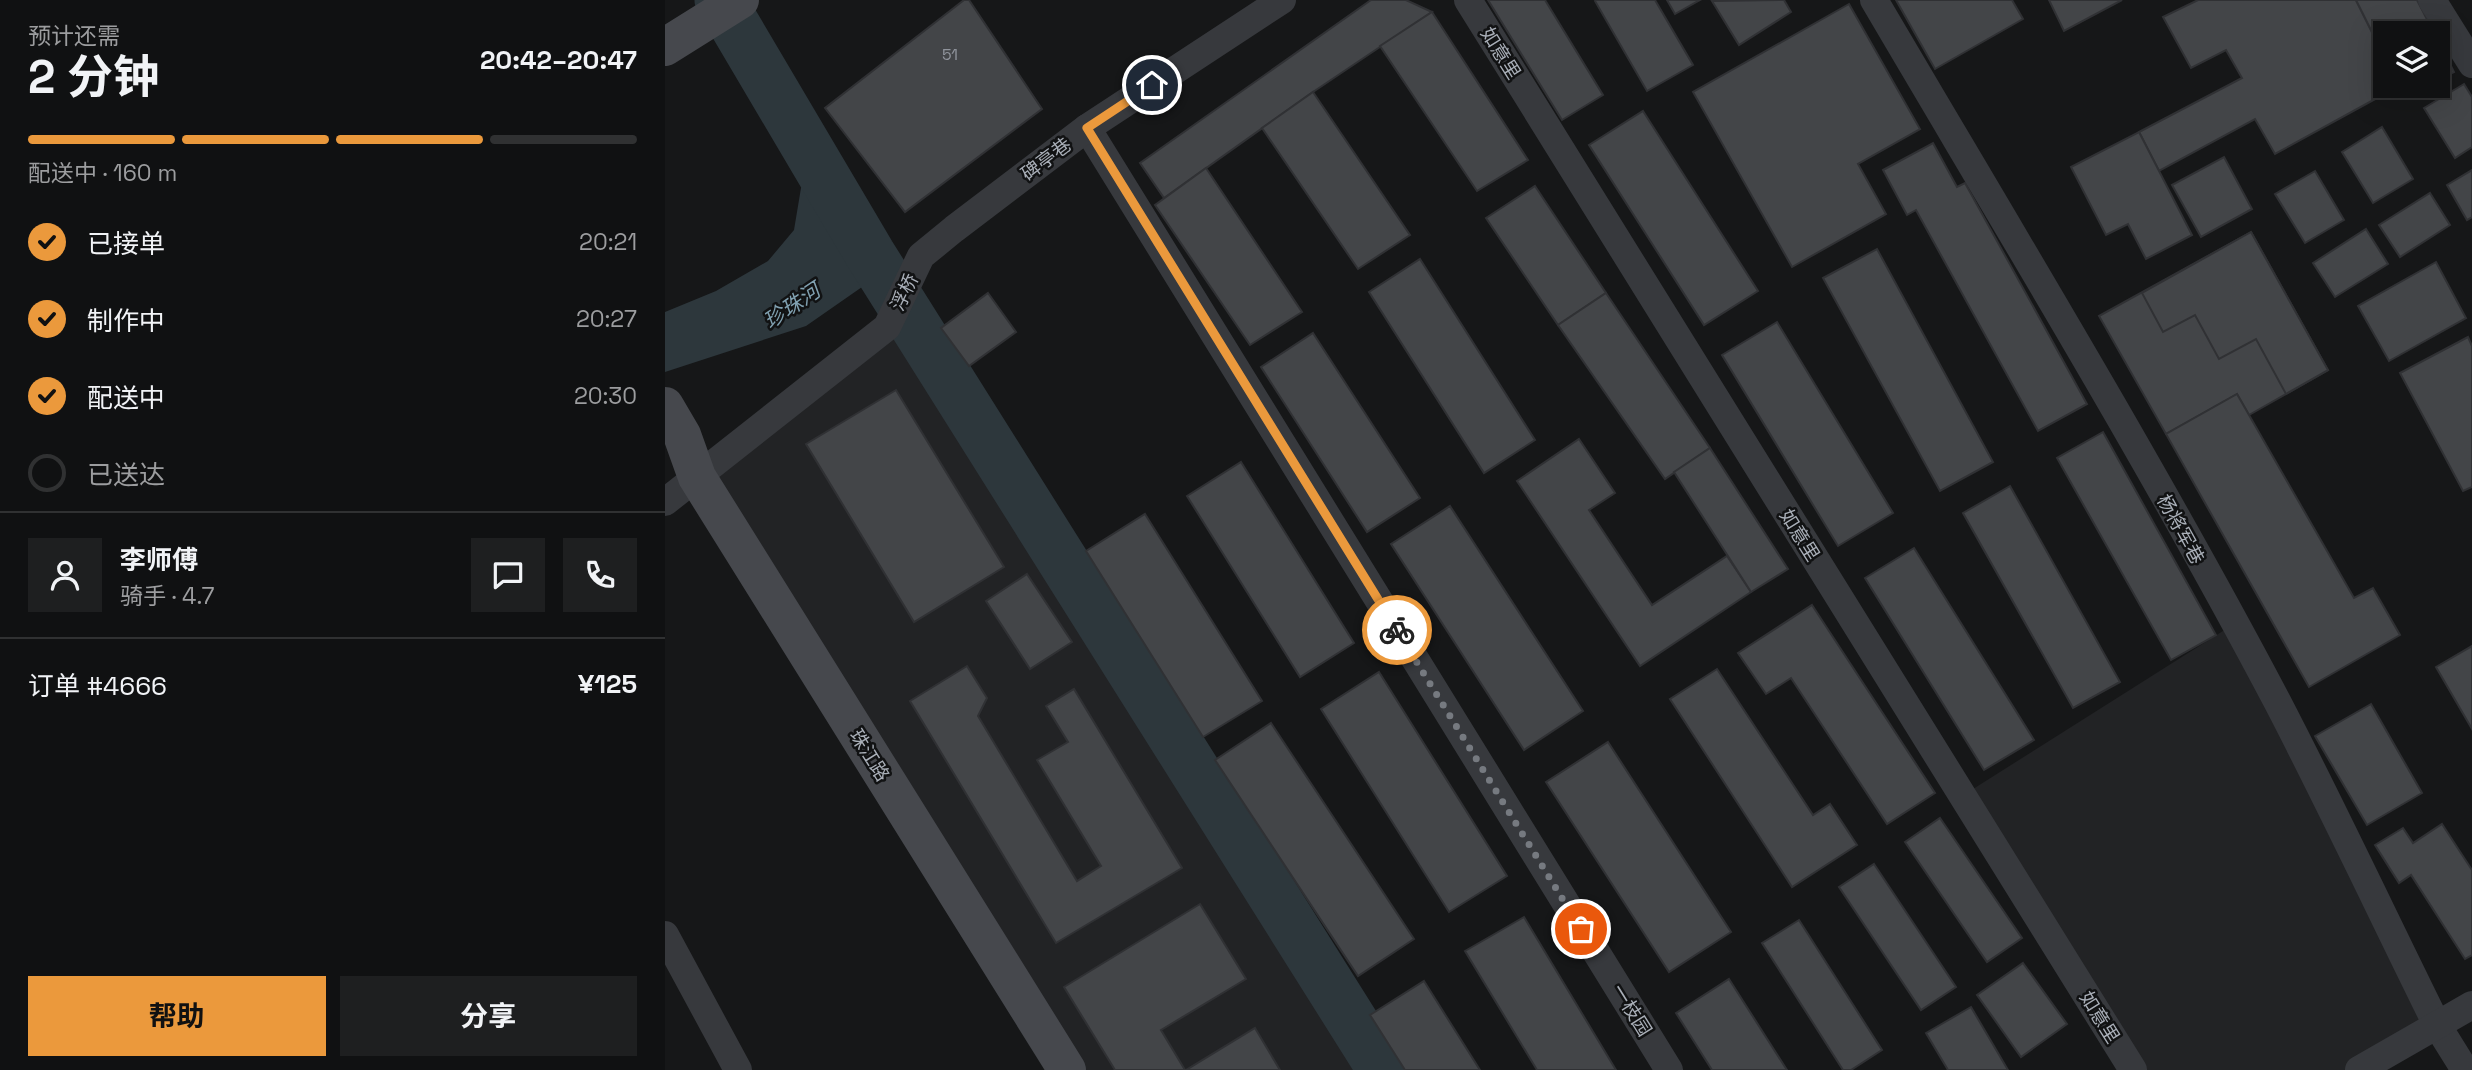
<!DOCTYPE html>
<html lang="zh">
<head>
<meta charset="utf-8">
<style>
  :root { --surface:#101112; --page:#1e1f20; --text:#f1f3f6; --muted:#9c9d9f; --line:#303132; --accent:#eb993c }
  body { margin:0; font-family:"Space Grotesk","Noto Sans SC",sans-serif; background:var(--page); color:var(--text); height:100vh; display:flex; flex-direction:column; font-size:26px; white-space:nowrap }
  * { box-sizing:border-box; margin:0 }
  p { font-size:23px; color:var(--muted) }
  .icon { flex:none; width:38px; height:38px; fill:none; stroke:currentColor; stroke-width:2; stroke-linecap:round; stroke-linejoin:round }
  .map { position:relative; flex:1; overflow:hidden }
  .sheet { display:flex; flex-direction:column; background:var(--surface); width:665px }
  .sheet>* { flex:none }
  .tools { position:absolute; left:1708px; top:21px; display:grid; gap:14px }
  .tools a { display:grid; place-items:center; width:77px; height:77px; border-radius:0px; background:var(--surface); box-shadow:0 7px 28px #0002,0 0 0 2px var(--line); font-size:35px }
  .pin { position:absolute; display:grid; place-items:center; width:60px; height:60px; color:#fff; margin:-30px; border:4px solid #fff; border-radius:50%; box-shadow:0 2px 7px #0007 }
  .courier { position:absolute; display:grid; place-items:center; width:70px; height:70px; margin:-35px; border:5px solid #eb993c; border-radius:50%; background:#fff; color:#222; box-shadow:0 2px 9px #0007 }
  .headline em { font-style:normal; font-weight:700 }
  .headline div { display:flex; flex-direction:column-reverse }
  .headline { display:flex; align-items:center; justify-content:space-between; height:119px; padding:0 28px }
  h1 { font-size:46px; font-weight:700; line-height:52px }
  .bar { display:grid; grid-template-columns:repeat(4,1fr); gap:10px 7px; align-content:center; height:84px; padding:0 28px }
  .bar i { height:9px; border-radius:5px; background:var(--line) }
  .bar .current { background:var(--accent) }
  .bar p { grid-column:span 4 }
  .line { display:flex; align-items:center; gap:18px; padding:0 28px; border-top:2px solid var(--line) }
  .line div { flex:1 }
  .round { display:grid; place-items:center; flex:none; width:74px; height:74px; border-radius:0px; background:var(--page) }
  ol { padding:0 28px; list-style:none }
  li { display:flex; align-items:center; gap:21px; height:77px }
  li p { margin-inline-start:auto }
  li .icon { padding:7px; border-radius:50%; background:var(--accent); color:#111; stroke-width:4 }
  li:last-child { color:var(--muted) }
  li i { width:38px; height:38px; border:4px solid var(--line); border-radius:50% }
  .primary-button { display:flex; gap:14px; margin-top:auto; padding:14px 28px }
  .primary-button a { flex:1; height:80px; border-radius:0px; background:var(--accent); color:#111; font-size:28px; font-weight:700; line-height:80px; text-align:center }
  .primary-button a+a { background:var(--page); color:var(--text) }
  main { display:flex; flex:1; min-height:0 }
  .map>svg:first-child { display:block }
  .built { fill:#222325 }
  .water { fill:#2d373c }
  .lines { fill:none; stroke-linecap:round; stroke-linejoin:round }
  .river { stroke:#2d373c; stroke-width:51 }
  .building { fill:#434548; stroke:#303134; stroke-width:2 }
  .minor { stroke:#37393d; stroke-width:28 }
  .secondary { stroke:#46484d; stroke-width:38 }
  .done { stroke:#767a80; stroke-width:7; stroke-dasharray:0 12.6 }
  .route { stroke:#eb993c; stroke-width:9 }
  .labels { text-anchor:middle; stroke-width:5; stroke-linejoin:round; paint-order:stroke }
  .number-label { font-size:16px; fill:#90949c }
  .street-label { font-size:19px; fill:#a9afb8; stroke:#111213 }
  .water-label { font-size:21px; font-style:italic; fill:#81a1b1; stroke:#111213 }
</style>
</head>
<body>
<main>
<section class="sheet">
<div class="headline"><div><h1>2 分钟</h1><p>预计还需</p></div><em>20:42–20:47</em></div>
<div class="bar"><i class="current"></i><i class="current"></i><i class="current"></i><i></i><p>配送中 · 160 m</p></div>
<ol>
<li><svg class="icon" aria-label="check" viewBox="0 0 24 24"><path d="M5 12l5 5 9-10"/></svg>已接单<p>20:21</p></li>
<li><svg class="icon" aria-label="check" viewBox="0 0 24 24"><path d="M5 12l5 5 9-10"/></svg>制作中<p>20:27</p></li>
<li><svg class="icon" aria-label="check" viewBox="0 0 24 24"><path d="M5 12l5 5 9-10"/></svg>配送中<p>20:30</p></li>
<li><i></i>已送达</li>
</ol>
<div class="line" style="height:126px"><a class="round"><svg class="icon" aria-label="person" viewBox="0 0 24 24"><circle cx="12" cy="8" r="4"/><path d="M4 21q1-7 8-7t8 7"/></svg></a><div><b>李师傅</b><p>骑手 · 4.7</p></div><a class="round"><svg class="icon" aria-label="chat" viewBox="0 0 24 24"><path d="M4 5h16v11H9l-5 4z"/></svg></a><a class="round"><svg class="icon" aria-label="phone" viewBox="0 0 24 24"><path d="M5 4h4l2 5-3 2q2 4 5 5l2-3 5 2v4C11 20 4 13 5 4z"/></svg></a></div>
<div class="line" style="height:91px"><div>订单 #4666</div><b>¥125</b></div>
<div class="primary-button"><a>帮助</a><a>分享</a></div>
</section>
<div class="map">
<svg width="1807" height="1070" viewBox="0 0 1807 1070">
  <rect width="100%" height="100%" fill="#161718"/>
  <!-- built -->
  <g class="built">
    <polygon points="222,327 699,1070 400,1070 32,477"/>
    <polygon points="1569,624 1772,1025 1694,1070 1468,1070 1297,796"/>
  </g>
  <!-- water -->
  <polygon class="water" points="137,182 197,287 141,326 0,372 0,312 51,291 103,261 129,230"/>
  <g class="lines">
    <!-- river -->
    <polyline class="river" points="55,0 205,254 718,1070"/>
  </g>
  <!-- building -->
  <g class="building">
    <polygon points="299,0 304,0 377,109 240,212 160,108"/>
    <polygon points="706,0 741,0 767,12 648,92 499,198 475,163"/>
    <polygon points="823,0 880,0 938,95 897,120"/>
    <polygon points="931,0 990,0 1028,65 982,91 930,1"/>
    <polygon points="1002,0 1035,0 1010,14"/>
    <polygon points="1119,0 1126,12 1074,45 1047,1"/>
    <polygon points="1231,0 1347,0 1358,19 1270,69"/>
    <polygon points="1384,0 1457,0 1399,31"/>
    <polygon points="1533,0 1691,0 1720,58 1720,86 1734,86 1610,154 1590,119 1494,171 1474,132 1577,78 1561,50 1526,68 1498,17"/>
    <polygon points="1691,0 1752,0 1769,33 1720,33 1720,58"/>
    <polygon points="1184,4 1255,129 1193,164 1221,214 1127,267 1028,92"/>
    <polygon points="767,12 863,160 812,191 715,46"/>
    <polygon points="1773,40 1789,72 1773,80"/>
    <polygon points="1799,84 1807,97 1807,147 1790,158 1759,108"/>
    <polygon points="1734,86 1760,86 1739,96"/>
    <polygon points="648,92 745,235 693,269 597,128"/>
    <polygon points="978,111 1093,291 1039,325 924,145"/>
    <polygon points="1717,127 1748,179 1708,203 1677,152"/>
    <polygon points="1474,132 1527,235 1481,259 1463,224 1441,235 1406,167"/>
    <polygon points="1268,143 1292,187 1300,183 1422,404 1373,431 1251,210 1242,215 1218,170"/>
    <polygon points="1559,157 1587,209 1536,237 1507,185"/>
    <polygon points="541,168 637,312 585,345 490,205"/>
    <polygon points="1807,170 1807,217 1802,220 1782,185"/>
    <polygon points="1650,171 1679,220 1640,243 1610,194"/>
    <polygon points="870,186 941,293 893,325 821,218"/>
    <polygon points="1765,193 1785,225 1735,257 1714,225"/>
    <polygon points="1701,229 1723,264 1670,297 1648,263"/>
    <polygon points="1586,232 1663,370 1584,415 1572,394 1501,434 1434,316"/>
    <polygon points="1586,232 1663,370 1621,394 1591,339 1554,359 1530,315 1498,332 1477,293"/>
    <polygon points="1212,249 1328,462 1275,491 1158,278"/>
    <polygon points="755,259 870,440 819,473 704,292"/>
    <polygon points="1771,262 1801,318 1724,361 1693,306"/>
    <polygon points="323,293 351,332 304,366 276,328"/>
    <polygon points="941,293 1045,448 1000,479 893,325"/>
    <polygon points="1112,322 1228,513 1173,546 1057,355"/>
    <polygon points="648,333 755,498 702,532 596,367"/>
    <polygon points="1803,337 1807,346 1807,487 1798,491 1735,373"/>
    <polygon points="231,390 339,567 249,622 141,444"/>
    <polygon points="1572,394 1689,598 1708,588 1735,635 1644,687 1501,434"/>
    <polygon points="1438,432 1551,635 1506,660 1392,458"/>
    <polygon points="914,439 950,493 924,510 987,605 1062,556 1086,592 975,666 852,481"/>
    <polygon points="1045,448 1123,569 1086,592 1009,472"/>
    <polygon points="576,462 689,643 635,677 522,496"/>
    <polygon points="1345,486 1455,682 1408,708 1298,513"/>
    <polygon points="785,506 918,711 859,750 726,544"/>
    <polygon points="480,514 597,701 538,737 421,551"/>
    <polygon points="1249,548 1369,740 1319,770 1200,578"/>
    <polygon points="362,574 407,642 365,669 321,601"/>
    <polygon points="1147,605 1270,793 1222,824 1126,678 1101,694 1073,653"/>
    <polygon points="1807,646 1807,729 1771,667"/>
    <polygon points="302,666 322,698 313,716 412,881 436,866 372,760 403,742 381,706 409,689 517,868 391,943 245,701"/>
    <polygon points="1052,669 1148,815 1165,804 1192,845 1127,887 1005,699"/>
    <polygon points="714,672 842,876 784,912 656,709"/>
    <polygon points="1706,704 1757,793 1702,825 1650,736"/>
    <polygon points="606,723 749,939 693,976 550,760"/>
    <polygon points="943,742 1066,932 1004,972 881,782"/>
    <polygon points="1275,818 1357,938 1322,962 1240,842"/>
    <polygon points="1777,824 1807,870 1807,955 1800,959 1746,875 1734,883 1710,845 1738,828 1748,843"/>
    <polygon points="1209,864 1291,987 1256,1010 1174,887"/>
    <polygon points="535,904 581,979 496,1030 520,1070 450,1070 399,987"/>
    <polygon points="859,917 951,1070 872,1070 800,951"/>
    <polygon points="1134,920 1217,1050 1186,1070 1178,1070 1097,943"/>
    <polygon points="1358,963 1402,1024 1356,1057 1312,995"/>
    <polygon points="1064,979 1122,1070 1047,1070 1011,1013"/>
    <polygon points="759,981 815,1070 740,1070 705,1015"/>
    <polygon points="1306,1007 1343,1070 1283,1070 1261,1033"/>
    <polygon points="590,1028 615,1070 521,1070"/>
  </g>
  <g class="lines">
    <!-- minor -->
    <g class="minor">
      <polyline points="803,0 1468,1070"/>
      <path d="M1209,0C1346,233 1487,464 1613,703C1668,809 1719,918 1772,1025L1800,1070"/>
      <polyline points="1767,0 1807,64"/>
      <polyline points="422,128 1004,1070"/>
      <polyline points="0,502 222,327 256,256 289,229 422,128 617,0"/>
      <polyline points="0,935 73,1070"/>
      <polyline points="1694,1070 1807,1005"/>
    </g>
    <!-- secondary -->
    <g class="secondary">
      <polyline points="0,47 75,0"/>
      <polyline points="0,406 17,435 32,477 402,1070"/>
    </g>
  </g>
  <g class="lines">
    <!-- done -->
    <polyline class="done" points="732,630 916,929"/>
    <!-- route -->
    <polyline class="route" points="487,85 422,128 732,630"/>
  </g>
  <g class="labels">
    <!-- number labels -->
    <g class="number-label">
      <text x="285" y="60">51</text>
    </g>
    <!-- street labels -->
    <g class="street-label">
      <text transform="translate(836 53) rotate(58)" y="7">如意里</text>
      <text transform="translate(381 159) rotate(-37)" y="7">碑亭巷</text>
      <text transform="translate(239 292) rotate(-64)" y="7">浮桥</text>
      <text transform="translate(1516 529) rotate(61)" y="7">杨将军巷</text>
      <text transform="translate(1135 535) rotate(58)" y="7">如意里</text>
      <text transform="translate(205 755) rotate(58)" y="7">珠江路</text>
      <text transform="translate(967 1010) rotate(58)" y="7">一枝园</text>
      <text transform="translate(1435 1017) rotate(58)" y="7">如意里</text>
    </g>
    <!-- water labels -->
    <g class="water-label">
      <text transform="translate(127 306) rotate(-34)" y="7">珍珠河</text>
    </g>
  </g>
</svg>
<div class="tools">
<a><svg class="icon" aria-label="layers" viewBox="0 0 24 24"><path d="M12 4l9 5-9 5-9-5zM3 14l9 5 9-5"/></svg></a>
</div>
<div class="pin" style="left:916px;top:929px;background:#ea580c"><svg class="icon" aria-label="bag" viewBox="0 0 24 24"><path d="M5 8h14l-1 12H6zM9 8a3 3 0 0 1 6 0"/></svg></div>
<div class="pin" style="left:487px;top:85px;background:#1f2937"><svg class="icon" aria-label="home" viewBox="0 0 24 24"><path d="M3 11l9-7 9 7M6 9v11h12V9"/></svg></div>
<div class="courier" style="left:732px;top:630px"><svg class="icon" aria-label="bike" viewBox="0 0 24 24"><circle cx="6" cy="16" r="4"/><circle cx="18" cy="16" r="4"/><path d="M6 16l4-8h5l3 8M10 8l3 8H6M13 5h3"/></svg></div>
</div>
</main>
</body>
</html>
